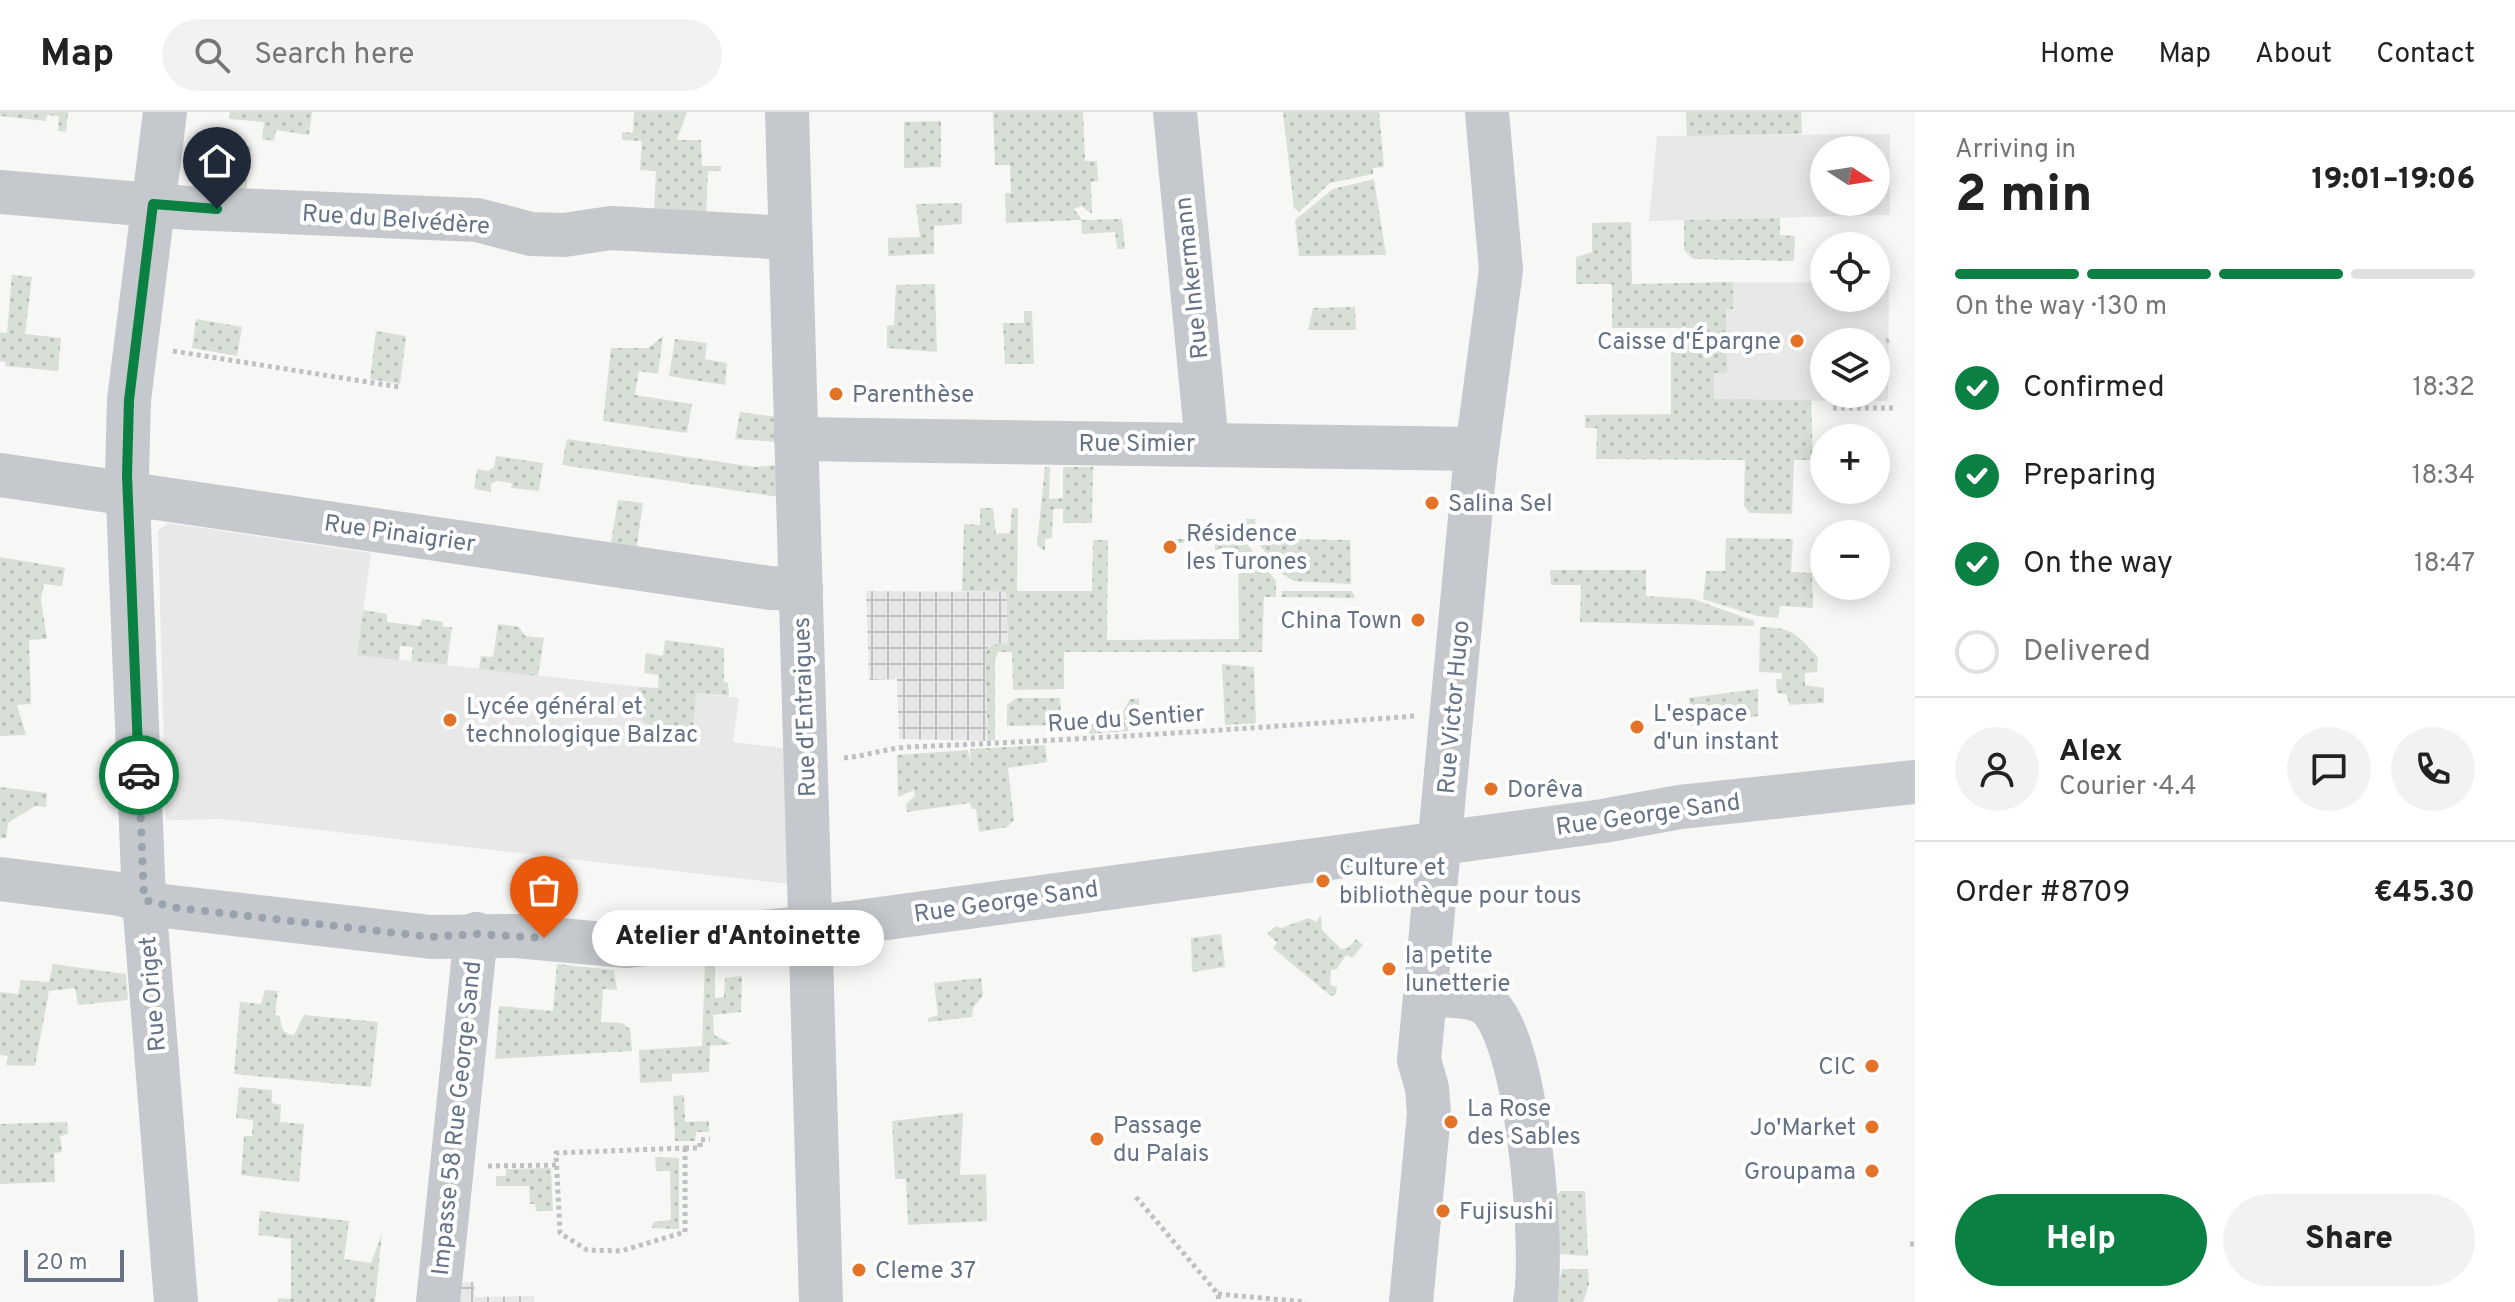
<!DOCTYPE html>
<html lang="en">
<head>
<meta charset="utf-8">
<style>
  :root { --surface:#fff; --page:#f2f2f2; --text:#222; --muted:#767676; --line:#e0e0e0; --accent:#0b8043 }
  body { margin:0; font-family:Overpass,sans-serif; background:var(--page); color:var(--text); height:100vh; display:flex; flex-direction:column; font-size:30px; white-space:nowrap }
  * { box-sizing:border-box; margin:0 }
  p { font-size:26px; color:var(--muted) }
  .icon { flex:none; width:44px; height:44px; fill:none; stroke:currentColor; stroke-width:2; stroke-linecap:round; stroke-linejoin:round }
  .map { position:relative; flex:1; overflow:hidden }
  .sheet { display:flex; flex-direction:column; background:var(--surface); width:600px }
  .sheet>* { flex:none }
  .needle { width:52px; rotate:102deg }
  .controls { position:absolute; left:1810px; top:24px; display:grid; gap:16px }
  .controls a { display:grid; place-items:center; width:80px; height:80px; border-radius:50%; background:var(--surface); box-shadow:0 4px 20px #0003; font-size:40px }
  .scale { position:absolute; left:24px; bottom:20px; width:100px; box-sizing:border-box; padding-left:8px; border:4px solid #667386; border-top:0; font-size:22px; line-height:28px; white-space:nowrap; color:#667386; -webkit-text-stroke:6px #fff; paint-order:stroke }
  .pin { position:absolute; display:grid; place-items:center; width:68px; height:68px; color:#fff; margin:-82px -34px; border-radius:50% 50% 50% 0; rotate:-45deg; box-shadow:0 0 8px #0007 }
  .pin .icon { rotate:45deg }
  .courier { position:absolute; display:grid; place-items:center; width:80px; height:80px; margin:-40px; border:6px solid #0b8043; border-radius:50%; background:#fff; color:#222; box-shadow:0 2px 10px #0007 }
  .bubble { position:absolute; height:56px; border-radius:28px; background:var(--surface); box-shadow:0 4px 20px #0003; font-size:26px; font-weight:800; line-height:56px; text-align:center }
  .summary em { font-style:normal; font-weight:800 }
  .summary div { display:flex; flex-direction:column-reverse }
  .summary { display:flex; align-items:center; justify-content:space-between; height:136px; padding:0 40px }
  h1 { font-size:52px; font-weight:800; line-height:60px }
  .bar { display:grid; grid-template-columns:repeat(4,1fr); gap:12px 8px; align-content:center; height:96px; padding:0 40px }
  .bar i { height:10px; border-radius:6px; background:var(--line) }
  .bar .on { background:var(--accent) }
  .bar p { grid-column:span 4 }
  .line { display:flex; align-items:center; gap:20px; padding:0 40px; border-top:2px solid var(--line) }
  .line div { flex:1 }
  .round { display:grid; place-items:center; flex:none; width:84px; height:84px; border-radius:42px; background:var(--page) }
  ol { padding:0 40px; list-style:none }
  li { display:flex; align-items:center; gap:24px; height:88px }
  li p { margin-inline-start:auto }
  li .icon { padding:8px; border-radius:50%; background:var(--accent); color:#fff; stroke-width:4 }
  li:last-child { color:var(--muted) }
  li i { width:44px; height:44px; border:4px solid var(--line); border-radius:50% }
  .primary-button { display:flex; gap:16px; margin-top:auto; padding:16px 40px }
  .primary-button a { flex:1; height:92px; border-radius:48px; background:var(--accent); color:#fff; font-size:32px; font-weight:800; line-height:92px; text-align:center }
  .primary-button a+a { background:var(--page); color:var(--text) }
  header { display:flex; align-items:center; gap:48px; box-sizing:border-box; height:112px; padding:0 40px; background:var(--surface); border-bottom:2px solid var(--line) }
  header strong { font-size:38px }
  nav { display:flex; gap:44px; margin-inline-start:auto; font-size:28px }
  .search { width:560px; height:72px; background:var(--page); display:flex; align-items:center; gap:20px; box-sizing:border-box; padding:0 28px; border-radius:44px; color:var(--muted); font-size:30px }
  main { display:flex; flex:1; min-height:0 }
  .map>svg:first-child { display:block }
  .built { fill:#e8e8e8; fill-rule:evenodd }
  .industrial { fill:url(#industrial-grid) }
  .grass { fill:url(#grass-dots) }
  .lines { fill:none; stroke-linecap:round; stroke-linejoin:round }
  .path { stroke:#bfc0c3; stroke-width:5; stroke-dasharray:4 4; stroke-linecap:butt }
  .minor { stroke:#c5c8cc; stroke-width:44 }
  .done { stroke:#99a2ad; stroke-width:8; stroke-dasharray:0 14.4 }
  .route { stroke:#0b8043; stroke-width:10 }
  .poi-dot { fill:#e47328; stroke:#fff; stroke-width:3 }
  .labels { text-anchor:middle; stroke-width:8; stroke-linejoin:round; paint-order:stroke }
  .street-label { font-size:24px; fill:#667386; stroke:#fff }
  .poi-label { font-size:24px; fill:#667386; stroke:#fff; text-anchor:start }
</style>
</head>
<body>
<header>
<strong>Map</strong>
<div class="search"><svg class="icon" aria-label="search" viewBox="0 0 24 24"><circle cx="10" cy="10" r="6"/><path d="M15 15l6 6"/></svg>Search here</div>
<nav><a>Home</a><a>Map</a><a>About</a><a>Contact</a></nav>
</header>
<main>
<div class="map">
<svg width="1915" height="1190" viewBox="0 0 1915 1190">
  <defs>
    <pattern id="industrial-grid" width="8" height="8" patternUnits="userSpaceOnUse" patternTransform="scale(2)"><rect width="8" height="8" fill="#e8e8e8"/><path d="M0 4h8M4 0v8" fill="none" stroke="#c0c0c2"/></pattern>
    <pattern id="grass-dots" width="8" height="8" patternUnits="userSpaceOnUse" patternTransform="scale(2)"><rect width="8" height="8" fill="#d8dfd6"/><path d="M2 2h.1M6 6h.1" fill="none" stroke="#b3b9b3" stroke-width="1.8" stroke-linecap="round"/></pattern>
  </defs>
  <rect width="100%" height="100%" fill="#f7f8f5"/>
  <!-- built -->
  <g class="built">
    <path d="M1890,22V103L1649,109L1657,24ZM1824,38H1876V90H1824Z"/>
    <path d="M1876,169H1889L1888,289L1705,288L1703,171L1824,170V186H1876ZM1824,230H1876V282H1824Z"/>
    <polygon points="168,411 371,441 357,543 739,586 733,630 784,636 789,772 223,707 166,708 158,419"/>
  </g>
  <!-- industrial -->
  <g class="industrial">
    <polygon points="866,479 1006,480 1008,532 989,535 985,541 988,629 899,627 897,567 869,568"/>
    <polygon points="474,1170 475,1185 534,1184 534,1190 456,1190 448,1171"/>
  </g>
  <!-- grass -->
  <g class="grass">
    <polygon points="0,0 68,0 66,20 58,19 59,4 47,3 46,9 0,4"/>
    <polygon points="230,0 312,0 309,23 276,18 274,29 262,27 264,10 229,7"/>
    <polygon points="634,0 687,0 677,28 701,28 702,54 721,54 721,59 708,59 706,104 654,101 656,59 640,58 642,29 622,28 622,20 633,21"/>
    <polygon points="993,0 1083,0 1085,49 1097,49 1098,69 1091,70 1092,102 1081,94 1074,97 1082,108 1122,107 1125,137 1117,137 1115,120 1082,122 1081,108 1006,111 1005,81 1011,81 1010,53 995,53"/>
    <polygon points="1283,0 1379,0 1384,55 1373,56 1373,62 1330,71 1299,100 1294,96"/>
    <polygon points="1686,0 1801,0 1802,22 1687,24"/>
    <polygon points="941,9 941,55 904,56 904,10"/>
    <polygon points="229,33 251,35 246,81 224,79"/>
    <polygon points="1374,67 1386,143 1299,144 1295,108 1333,77"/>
    <polygon points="962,91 962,112 934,114 934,142 888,144 888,126 920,125 916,92"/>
    <polygon points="1780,106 1780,123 1795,124 1794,149 1693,147 1684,138 1684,108"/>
    <polygon points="1631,110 1632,172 1733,170 1733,197 1726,197 1727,261 1714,261 1714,287 1811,288 1813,348 1794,348 1792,402 1750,401 1744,394 1745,348 1596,347 1597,316 1585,316 1585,303 1671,302 1671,240 1678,239 1678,216 1612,216 1612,172 1576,172 1576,145 1592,140 1592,111"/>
    <polygon points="12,163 32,165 25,222 61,226 58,259 5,254 6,250 0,249 0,220 7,221"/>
    <polygon points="935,172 937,240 887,236 887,214 894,213 896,173"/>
    <polygon points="1355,195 1356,218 1308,218 1313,196"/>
    <polygon points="1024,199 1032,199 1034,252 1005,252 1003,211 1024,211"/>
    <polygon points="196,207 242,215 237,244 192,236"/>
    <polygon points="376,219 406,224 400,272 370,267"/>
    <polygon points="663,224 658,262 639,259 635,283 692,292 687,321 603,309 611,236 648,236"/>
    <polygon points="675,227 707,231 705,247 727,251 725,273 669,264"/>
    <polygon points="740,300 776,305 777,330 735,327"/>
    <polygon points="567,327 755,355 778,353 779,385 562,353"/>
    <polygon points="496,344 543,351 539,379 511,376 512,371 497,369 491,372 491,380 474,377 477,357 488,359 494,355"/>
    <polygon points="1045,355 1050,355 1049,387 1063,386 1063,355 1093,355 1092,411 1063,411 1063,397 1053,397 1052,426 1045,427 1045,439 1037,433"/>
    <polygon points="618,388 643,391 636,440 610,436"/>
    <polygon points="980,396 993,396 996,422 1010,421 1012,396 1018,396 1017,479 1092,479 1093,428 1108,428 1107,528 1239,527 1238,438 1215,438 1215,431 1170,431 1169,427 1189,427 1189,414 1233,414 1276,469 1276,485 1264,485 1262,540 1064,540 1064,577 1013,578 1012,540 998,540 995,548 995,628 988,629 985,541 992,533 1008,531 1006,480 962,479 964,412 980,413"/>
    <polygon points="1240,407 1255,407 1256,418 1282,418 1282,427 1350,428 1351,472 1294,469 1282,462"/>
    <polygon points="1726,426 1793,427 1791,460 1812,461 1813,496 1780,494 1778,506 1757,504 1703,487 1706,459 1725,459"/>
    <polygon points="0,445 65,456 62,474 44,472 41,488 47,527 29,528 31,592 17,593 26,623 0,624"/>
    <polygon points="1550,458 1646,458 1646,484 1693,487 1754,509 1754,514 1580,510 1581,473 1551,473"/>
    <polygon points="1282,479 1352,479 1355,486 1281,485"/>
    <polygon points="363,498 387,502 387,510 420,514 422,507 443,510 443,515 452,515 447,553 411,549 413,535 400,534 399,548 357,543"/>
    <polygon points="498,512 519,515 525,524 544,526 538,564 479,557 481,544 493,545"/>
    <path d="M1760,515C1791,515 1798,522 1818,546L1817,560L1805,561V573L1824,576V591L1790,593L1786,582L1777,581L1776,567H1782V561L1759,560Z"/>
    <polygon points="665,528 724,536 724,570 728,571 729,584 696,581 692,629 667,626 635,603 638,575 658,576 659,563 644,561 646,541 663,544"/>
    <polygon points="1222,552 1254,555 1256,611 1225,613"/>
    <polygon points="1758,577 1758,604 1691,614 1689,586"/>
    <polygon points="1016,586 1060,586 1062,613 1007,614 1007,593"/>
    <polygon points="1130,587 1139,587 1140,609 1128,610 1128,619 1089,622 1089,612 1118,609"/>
    <polygon points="1045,633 1047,650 1008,656 1014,708 1007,715 979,720 976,697 972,697 970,691 907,700 906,692 915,684 914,678 898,685 897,643 968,638 971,654 970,637"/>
    <polygon points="0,675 47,681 46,695 35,694 8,711 6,726 0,726"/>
    <polygon points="1321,803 1322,818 1341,837 1348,836 1356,827 1363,833 1352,846 1346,843 1337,857 1331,858 1330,873 1337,875 1336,882 1331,884 1273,836 1277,830 1267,822 1276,814 1281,816 1309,806 1316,810"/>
    <polygon points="1221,822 1225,855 1192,860 1191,826"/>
    <polygon points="715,849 715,886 724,885 725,866 742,864 741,900 713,903 714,923 732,932 710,934 709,960 672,962 672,969 640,971 639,938 702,934 705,850"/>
    <polygon points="53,852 126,862 128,888 78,893 75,876 49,879 35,954 6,953 8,944 0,943 0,880 18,882 21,868 49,870"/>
    <polygon points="557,852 614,858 617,878 603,877 601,910 622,911 630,917 632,939 495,947 499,894 553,899"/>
    <polygon points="981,866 983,883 973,896 972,905 928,910 928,906 938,903 934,871"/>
    <path d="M265,878L278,879L275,903L280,904C281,915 282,922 294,923L304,903L378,910L371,975L234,962L240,890L261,892Z"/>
    <polygon points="239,975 272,978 272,991 281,993 280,1010 304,1012 299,1070 241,1063 244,1024 252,1024 253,1008 236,1006"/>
    <polygon points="684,983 685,1010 709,1009 709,1020 696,1020 695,1029 675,1029 673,984"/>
    <polygon points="963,1001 960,1063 986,1062 987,1109 908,1113 906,1067 895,1067 892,1009"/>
    <polygon points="67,1010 68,1022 60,1024 62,1040 54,1041 55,1070 0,1072 0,1012"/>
    <polygon points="655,1045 679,1046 679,1117 652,1116 653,1110 671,1108 670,1059 656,1059"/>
    <polygon points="551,1056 553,1099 536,1099 535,1092 530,1092 529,1074 496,1074 496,1064 506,1064 506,1057"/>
    <polygon points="1561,1079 1585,1079 1588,1144 1558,1142 1556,1084"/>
    <polygon points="260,1099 349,1109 344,1147 371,1151 382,1121 375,1190 278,1190 278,1186 291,1187 291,1127 258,1123"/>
    <polygon points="1562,1157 1588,1157 1589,1172 1583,1190 1555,1190"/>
  </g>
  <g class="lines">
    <!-- path -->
    <g class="path">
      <polyline points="1866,229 1879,228"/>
      <polyline points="1886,229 1889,228"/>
      <polyline points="173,239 399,275"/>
      <polyline points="1833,296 1895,296"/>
      <path d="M844,646C866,644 888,636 909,635C1078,628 1247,617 1415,604"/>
      <polygon points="685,1036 685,1120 621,1139 587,1138 560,1121 556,1041"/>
      <polyline points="685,1036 700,1036 700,1028 710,1027"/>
      <polyline points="488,1054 557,1053"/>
      <polyline points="1136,1085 1218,1182 1219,1190"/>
      <polyline points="1910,1132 1915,1132"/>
      <polyline points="1218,1182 1306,1190"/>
    </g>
    <!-- minor -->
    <g class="minor">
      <polyline points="165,0 129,288 127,363 144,788 176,1190"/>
      <polyline points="787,0 821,1190"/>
      <polyline points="1175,0 1207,332"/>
      <polyline points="0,80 188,96 477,108 531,122 564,123 611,116 790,126"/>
      <polyline points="796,327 1477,337"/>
      <polyline points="0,363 770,476 801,477"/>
      <polyline points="0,767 120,782 164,794 431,825 516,824 626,834 850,811 1603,709 1680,695 1915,670"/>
      <path d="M1425,883C1443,884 1471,882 1486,892C1528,922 1545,1139 1535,1190"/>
      <polyline points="438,1190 476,822"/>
      <polyline points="1411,1190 1429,1002 1427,976 1419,948 1475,353 1501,158 1487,0"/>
    </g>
  </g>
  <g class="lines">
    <!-- done -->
    <polyline class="done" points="139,663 144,788 178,796 431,825 476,822 544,826"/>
    <!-- route -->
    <polyline class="route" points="139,663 127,363 129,288 153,92 217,97"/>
  </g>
  <!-- markers -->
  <g class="poi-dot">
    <circle cx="1797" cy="229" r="8"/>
    <circle cx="836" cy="282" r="8"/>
    <circle cx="1432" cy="391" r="8"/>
    <circle cx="1170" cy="435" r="8"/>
    <circle cx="1418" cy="508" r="8"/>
    <circle cx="450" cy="608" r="8"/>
    <circle cx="1637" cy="615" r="8"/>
    <circle cx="1491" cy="677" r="8"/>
    <circle cx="1323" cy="769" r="8"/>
    <circle cx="1389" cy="857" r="8"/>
    <circle cx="1872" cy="954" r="8"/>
    <circle cx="1451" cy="1010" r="8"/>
    <circle cx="1872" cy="1015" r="8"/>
    <circle cx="1097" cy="1027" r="8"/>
    <circle cx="1872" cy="1059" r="8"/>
    <circle cx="1443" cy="1099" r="8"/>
    <circle cx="859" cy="1158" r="8"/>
  </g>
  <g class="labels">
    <!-- street labels -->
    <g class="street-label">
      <text transform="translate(396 107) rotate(4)" y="8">Rue du Belvédère</text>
      <text transform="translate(1191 166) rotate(-96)" y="8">Rue Inkermann</text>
      <text x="1137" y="339">Rue Simier</text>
      <text transform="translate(400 421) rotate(8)" y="8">Rue Pinaigrier</text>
      <text transform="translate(804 595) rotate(-92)" y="8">Rue d'Entraigues</text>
      <text transform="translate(1453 595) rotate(-85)" y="8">Rue Victor Hugo</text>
      <text transform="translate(1126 606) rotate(-4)" y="8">Rue du Sentier</text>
      <text transform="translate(1648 702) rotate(-8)" y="8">Rue George Sand</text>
      <text transform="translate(1006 789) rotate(-8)" y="8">Rue George Sand</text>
      <text transform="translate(152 882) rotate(-95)" y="8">Rue Origet</text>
      <text transform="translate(456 1006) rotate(-84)" y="8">Impasse 58 Rue George Sand</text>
    </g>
    <!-- poi labels -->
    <g class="poi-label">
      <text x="1781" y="237" text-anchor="end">Caisse d'Épargne</text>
      <text x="852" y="290">Parenthèse</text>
      <text x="1448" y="399">Salina Sel</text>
      <text x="1186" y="429">Résidence<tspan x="1186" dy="28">les Turones</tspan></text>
      <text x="1402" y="516" text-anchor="end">China Town</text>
      <text x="466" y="602">Lycée général et<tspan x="466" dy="28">technologique Balzac</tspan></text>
      <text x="1653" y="609">L'espace<tspan x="1653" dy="28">d'un instant</tspan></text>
      <text x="1507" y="685">Dorêva</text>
      <text x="1339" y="763">Culture et<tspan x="1339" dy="28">bibliothèque pour tous</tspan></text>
      <text x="1405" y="851">la petite<tspan x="1405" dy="28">lunetterie</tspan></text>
      <text x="1856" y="962" text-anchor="end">CIC</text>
      <text x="1467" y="1004">La Rose<tspan x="1467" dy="28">des Sables</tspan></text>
      <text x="1113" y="1021">Passage<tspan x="1113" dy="28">du Palais</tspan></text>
      <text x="1856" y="1023" text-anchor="end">Jo'Market</text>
      <text x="1856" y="1067" text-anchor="end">Groupama</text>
      <text x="1459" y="1107">Fujisushi</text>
      <text x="875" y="1166">Cleme 37</text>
    </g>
  </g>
</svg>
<div class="controls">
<a><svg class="needle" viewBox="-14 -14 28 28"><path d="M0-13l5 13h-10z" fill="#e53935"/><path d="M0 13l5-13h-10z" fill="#767676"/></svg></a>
<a><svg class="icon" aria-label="locate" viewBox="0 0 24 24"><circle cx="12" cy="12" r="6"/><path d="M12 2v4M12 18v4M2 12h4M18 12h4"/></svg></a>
<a><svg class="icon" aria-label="layers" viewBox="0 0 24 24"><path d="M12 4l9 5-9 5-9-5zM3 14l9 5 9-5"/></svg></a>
<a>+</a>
<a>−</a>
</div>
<div class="scale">20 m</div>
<div class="pin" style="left:544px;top:826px;background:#ea580c"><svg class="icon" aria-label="bag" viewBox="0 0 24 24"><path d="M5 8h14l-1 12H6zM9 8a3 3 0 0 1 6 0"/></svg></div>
<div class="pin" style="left:217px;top:97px;background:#1f2937"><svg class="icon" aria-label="home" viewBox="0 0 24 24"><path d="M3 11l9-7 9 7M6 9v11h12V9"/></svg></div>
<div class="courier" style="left:139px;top:663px"><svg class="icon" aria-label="car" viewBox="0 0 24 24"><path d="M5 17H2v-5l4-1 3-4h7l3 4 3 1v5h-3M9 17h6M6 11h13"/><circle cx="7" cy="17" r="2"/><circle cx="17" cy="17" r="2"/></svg></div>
<div class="bubble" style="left:592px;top:798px;width:292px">Atelier d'Antoinette</div>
</div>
<section class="sheet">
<div class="summary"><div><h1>2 min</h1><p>Arriving in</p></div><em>19:01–19:06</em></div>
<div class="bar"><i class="on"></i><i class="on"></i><i class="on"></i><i></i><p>On the way · 130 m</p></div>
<ol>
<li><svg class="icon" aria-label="check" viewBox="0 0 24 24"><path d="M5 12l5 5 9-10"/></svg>Confirmed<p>18:32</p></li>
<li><svg class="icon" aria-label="check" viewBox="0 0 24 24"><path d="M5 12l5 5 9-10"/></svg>Preparing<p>18:34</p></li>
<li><svg class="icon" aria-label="check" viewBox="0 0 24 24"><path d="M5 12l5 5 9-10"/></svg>On the way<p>18:47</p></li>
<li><i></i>Delivered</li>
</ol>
<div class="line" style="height:144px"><a class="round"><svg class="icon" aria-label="person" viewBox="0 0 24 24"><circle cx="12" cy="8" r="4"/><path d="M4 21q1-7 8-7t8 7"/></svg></a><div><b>Alex</b><p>Courier · 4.4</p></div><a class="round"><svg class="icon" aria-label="chat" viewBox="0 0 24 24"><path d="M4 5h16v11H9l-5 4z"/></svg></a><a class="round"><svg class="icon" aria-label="phone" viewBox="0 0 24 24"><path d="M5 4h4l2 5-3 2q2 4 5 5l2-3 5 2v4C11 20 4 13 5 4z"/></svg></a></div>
<div class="line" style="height:104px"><div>Order #8709</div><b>€45.30</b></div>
<div class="primary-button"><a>Help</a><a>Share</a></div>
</section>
</main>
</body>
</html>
